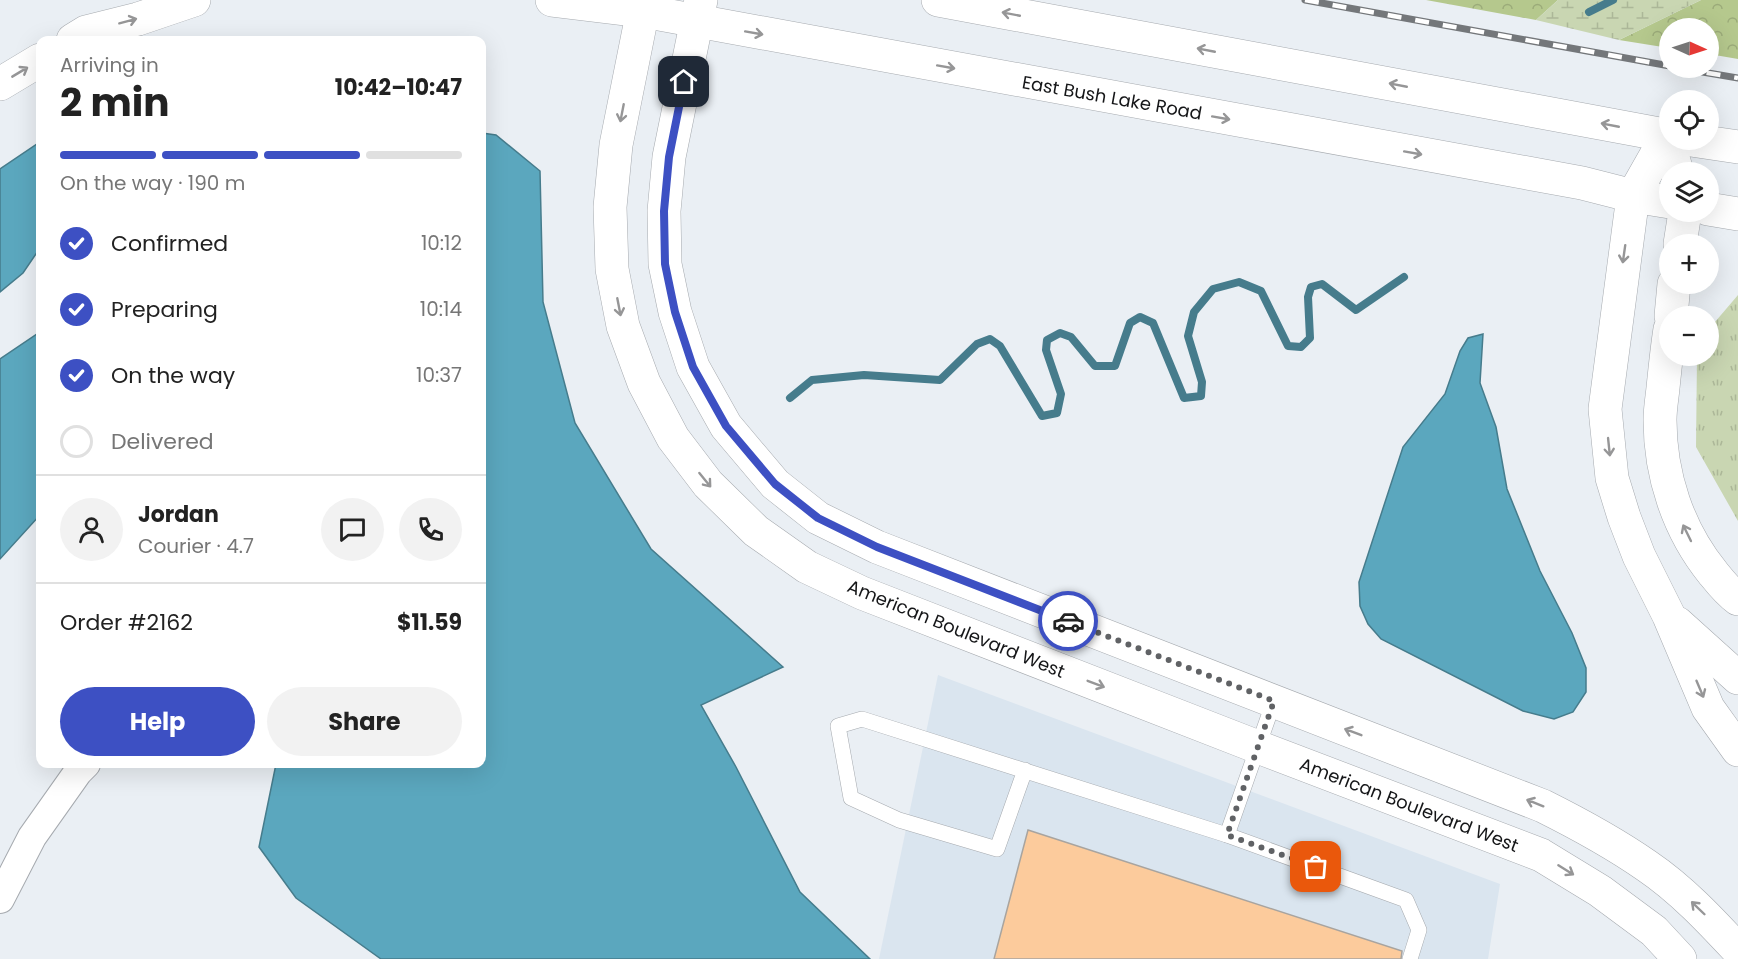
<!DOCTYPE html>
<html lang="en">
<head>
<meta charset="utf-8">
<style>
  :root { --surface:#fff; --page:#f2f2f2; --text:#222; --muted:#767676; --line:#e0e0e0; --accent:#3d50c3 }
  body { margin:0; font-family:Poppins,sans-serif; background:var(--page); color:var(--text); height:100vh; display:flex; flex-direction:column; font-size:22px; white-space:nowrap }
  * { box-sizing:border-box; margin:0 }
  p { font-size:20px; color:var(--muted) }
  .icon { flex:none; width:33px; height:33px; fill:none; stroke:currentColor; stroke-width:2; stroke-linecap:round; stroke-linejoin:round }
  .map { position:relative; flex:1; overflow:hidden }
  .panel { position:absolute; left:36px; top:36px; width:450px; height:732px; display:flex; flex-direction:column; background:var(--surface); border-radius:12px; box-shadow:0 6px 24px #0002 }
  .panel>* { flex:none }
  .needle { width:39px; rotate:93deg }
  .tools { position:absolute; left:1659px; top:18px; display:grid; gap:12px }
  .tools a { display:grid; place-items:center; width:60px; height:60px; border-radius:50%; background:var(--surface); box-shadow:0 6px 24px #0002; font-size:30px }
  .pin { position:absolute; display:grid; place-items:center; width:51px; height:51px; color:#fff; margin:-26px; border-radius:12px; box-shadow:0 3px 9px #0006 }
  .courier { position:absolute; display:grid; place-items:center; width:60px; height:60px; margin:-30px; border:4px solid #3d50c3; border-radius:50%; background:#fff; color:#222; box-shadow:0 2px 8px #0007 }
  .summary em { font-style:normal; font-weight:700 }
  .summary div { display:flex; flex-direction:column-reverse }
  .summary { display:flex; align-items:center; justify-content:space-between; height:102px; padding:0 24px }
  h1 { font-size:39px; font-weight:700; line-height:45px }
  .bar { display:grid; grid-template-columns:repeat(4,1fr); gap:9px 6px; align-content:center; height:72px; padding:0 24px }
  .bar i { height:8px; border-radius:4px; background:var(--line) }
  .bar .active { background:var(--accent) }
  .bar p { grid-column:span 4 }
  .line { display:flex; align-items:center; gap:15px; padding:0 24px; border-top:2px solid var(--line) }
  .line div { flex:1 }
  .round { display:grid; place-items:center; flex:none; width:63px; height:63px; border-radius:32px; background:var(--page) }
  ol { padding:0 24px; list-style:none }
  li { display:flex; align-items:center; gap:18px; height:66px }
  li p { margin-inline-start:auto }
  li .icon { padding:6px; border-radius:50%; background:var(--accent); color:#fff; stroke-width:4 }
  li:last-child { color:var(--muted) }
  li i { width:33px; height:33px; border:3px solid var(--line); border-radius:50% }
  .action { display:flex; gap:12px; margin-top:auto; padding:12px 24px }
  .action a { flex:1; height:69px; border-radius:36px; background:var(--accent); color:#fff; font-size:24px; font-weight:700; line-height:69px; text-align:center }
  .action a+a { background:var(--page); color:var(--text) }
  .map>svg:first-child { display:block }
  .built { fill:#dae5ef }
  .grass { fill:url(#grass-tufts) }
  .forest { fill:url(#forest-crowns) }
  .wetland { fill:url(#wetland-marsh) }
  .water { fill:#5ba7be; stroke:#467c8c; stroke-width:1.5 }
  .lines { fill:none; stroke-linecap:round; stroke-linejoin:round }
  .stream { stroke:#467c8c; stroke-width:8 }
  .building { fill:#fccb9c; stroke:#a8a49f; stroke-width:1.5 }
  .lane-casing { stroke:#a6aaaf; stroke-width:16 }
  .street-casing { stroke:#a6aaaf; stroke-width:30 }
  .secondary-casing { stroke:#a6aaaf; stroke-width:34 }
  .highway-casing { stroke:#a6aaaf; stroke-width:34 }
  .lane { stroke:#fff; stroke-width:15 }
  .street { stroke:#fff; stroke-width:28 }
  .secondary { stroke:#fff; stroke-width:33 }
  .highway { stroke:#fff; stroke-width:33 }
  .rail-casing { stroke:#74777a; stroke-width:7 }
  .rail { stroke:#fff; stroke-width:4.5; stroke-dasharray:14; stroke-linecap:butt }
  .oneway { stroke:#969697 }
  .done { stroke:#606265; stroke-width:6; stroke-dasharray:0 10.8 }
  .route { stroke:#3d50c3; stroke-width:8 }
  .labels { text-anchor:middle; stroke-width:5; stroke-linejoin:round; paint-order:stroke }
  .street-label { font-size:18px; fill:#151618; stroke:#fff }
</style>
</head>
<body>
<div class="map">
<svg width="1738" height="959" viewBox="0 0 1738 959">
  <defs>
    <pattern id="grass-tufts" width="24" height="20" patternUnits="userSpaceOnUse" patternTransform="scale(1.5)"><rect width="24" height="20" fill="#c9d6b2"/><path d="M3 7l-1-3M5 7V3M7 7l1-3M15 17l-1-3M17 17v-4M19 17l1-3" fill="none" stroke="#acb798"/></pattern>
    <pattern id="forest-crowns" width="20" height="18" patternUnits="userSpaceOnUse" patternTransform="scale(1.5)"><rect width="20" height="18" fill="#b5c88d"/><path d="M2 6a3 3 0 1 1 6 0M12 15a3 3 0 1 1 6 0" fill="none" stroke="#9bab79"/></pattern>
    <pattern id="wetland-marsh" width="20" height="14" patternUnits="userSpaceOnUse" patternTransform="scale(1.5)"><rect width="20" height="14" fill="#c9d6b2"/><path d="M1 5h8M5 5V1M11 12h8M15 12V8" fill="none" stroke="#acb798"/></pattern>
  </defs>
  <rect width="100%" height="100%" fill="#eaeff4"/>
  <!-- built -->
  <polygon class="built" points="938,675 1500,884 1488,959 879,959"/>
  <!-- grass -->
  <polygon class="grass" points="1738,295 1738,521 1696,447 1697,356 1708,356 1709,329"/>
  <!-- forest -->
  <g class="forest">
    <polygon points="1426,0 1558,0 1536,20"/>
    <polygon points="1701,0 1738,0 1738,59 1709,54 1708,28 1670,28 1669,48 1619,40"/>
  </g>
  <!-- wetland -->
  <polygon class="wetland" points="1558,0 1701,0 1619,40 1536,20"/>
  <!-- water -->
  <g class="water">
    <polygon points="482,133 496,135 540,171 543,302 575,423 651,549 783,667 701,705 736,767 800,892 870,959 381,959 296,898 259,847 276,764 482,764"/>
    <polygon points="40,142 40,248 23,273 0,292 0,169"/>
    <polygon points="40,332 40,515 0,559 0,359"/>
    <polygon points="1483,334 1480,383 1496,427 1507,489 1540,571 1572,633 1586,668 1586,692 1573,712 1554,719 1523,711 1381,639 1368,624 1360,606 1359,582 1403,447 1445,394 1460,351 1468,338"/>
  </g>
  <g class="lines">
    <!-- stream -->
    <g class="stream">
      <polyline points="1589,12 1613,0"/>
      <polyline points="790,398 812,380 864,375 940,380 977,344 990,339 1000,346 1042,416 1057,413 1061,394 1046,350 1047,340 1060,333 1071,337 1095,366 1115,366 1130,323 1140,317 1153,323 1184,398 1201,396 1202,382 1188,336 1194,312 1213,289 1239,282 1261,291 1288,346 1301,347 1310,338 1308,297 1311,287 1322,284 1356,310 1404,277"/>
    </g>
  </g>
  <!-- building -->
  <polygon class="building" points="1028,830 1402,951 1401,959 994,959"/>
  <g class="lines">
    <!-- lane casing -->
    <g class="lane-casing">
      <g id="lane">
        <polyline points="1025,770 997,849 899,820 851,798 838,726 862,719 1227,835 1406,900 1419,930 1410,959"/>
        <polyline points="1227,835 1274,701"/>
      </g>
    </g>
    <!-- street casing -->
    <g class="street-casing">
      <polyline id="street" points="0,899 32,837 78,772 86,764"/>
    </g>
    <!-- secondary casing -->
    <g class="secondary-casing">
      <g id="secondary">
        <polyline points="552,0 643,11 1582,183 1633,196 1670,202"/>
        <polyline points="645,0 616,145 610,207 612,269 623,326 644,383 673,438 708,484 756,531 807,567 862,593 1258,747 1541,855 1600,891 1654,931 1680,959"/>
        <path d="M701,0L669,157L664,211L665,264L675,312L693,367L726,426L775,484L818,518L877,547L1543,806C1579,824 1614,843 1647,866C1681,889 1710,920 1738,950"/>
        <polyline points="938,0 1670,136"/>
        <polyline points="73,40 86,32 138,19 194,0"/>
        <polyline points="0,84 40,60"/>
        <polyline points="1691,140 1738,147"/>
        <polyline points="1708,209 1738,214"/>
      </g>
    </g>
    <!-- highway casing -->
    <g class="highway-casing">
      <g id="highway">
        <polyline points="1667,136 1633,196 1605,409 1612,478 1624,517 1639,556 1669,616 1708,708 1738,750"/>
        <polyline points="1667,136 1677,172"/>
        <polyline points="1680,244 1685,212"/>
        <polyline points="1671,316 1674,284"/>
        <path d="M1670,329C1667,348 1665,368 1663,388C1662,398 1660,409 1660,420C1660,475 1678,530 1713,573C1721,583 1728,592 1738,599"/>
        <polyline points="1677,623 1738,678"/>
      </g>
    </g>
    <!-- lane -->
    <use href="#lane" class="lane"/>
    <!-- street -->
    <use href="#street" class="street"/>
    <!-- secondary -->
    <use href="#secondary" class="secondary"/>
    <!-- highway -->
    <use href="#highway" class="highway"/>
    <!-- rail casing -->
    <g class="rail-casing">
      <g id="rail">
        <polyline points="1305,0 1670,66"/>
        <polyline points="1679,68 1738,78"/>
      </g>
    </g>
    <!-- rail -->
    <use href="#rail" class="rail"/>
  </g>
  <!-- one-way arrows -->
  <defs><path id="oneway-shaft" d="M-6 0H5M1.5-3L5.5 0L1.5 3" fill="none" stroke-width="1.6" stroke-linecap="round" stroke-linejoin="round" transform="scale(1.5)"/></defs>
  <g class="oneway">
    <use href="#oneway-shaft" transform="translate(1011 14) rotate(-169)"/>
    <use href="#oneway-shaft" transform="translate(128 21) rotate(-15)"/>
    <use href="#oneway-shaft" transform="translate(754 33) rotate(10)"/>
    <use href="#oneway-shaft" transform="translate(1206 50) rotate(-169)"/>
    <use href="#oneway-shaft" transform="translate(946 67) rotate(10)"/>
    <use href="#oneway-shaft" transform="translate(20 72) rotate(-31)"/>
    <use href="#oneway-shaft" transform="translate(1398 85) rotate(-169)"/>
    <use href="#oneway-shaft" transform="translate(622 113) rotate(101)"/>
    <use href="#oneway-shaft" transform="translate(1221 118) rotate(10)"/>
    <use href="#oneway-shaft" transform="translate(1610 125) rotate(-169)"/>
    <use href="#oneway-shaft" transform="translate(1413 153) rotate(10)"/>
    <use href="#oneway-shaft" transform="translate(1624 254) rotate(98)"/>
    <use href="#oneway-shaft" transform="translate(619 307) rotate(79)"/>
    <use href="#oneway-shaft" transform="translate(1609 447) rotate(84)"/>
    <use href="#oneway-shaft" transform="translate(705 480) rotate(51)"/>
    <use href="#oneway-shaft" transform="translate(1687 533) rotate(-116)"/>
    <use href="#oneway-shaft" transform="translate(1096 684) rotate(21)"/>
    <use href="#oneway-shaft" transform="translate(1700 689) rotate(67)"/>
    <use href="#oneway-shaft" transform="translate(1353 732) rotate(-159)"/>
    <use href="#oneway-shaft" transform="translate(1535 803) rotate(-158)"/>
    <use href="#oneway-shaft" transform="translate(1566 870) rotate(32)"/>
    <use href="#oneway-shaft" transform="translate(1698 908) rotate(-136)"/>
  </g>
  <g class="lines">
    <!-- done -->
    <polyline class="done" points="1068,621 1274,701 1227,835 1316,867"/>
    <!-- route -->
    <polyline class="route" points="684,82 669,157 664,211 665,264 675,312 693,367 726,426 775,484 818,518 877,547 1068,621"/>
  </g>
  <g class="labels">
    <!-- street labels -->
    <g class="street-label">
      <text transform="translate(1112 98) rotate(10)" y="6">East Bush Lake Road</text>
      <text transform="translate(956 629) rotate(22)" y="6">American Boulevard West</text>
      <text transform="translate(1409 805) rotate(21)" y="6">American Boulevard West</text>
    </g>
  </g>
</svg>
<div class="tools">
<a><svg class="needle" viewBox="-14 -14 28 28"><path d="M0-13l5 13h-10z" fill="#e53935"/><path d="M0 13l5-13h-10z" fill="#767676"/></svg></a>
<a><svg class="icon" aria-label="locate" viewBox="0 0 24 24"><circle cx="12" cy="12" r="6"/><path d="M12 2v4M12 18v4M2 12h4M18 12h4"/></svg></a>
<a><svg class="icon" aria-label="layers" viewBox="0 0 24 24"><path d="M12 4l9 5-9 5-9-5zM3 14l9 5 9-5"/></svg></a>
<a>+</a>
<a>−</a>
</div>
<div class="pin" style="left:1316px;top:867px;background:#ea580c"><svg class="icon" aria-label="bag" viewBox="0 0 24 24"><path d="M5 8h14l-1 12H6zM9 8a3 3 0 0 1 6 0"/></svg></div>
<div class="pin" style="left:684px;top:82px;background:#1f2937"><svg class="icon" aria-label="home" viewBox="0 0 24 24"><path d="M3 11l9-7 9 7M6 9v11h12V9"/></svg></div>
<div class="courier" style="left:1068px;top:621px"><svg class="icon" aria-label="car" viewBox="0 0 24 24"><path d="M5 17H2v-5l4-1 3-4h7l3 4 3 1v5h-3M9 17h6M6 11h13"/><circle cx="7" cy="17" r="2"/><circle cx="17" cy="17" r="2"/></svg></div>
<section class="panel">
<div class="summary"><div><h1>2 min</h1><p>Arriving in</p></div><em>10:42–10:47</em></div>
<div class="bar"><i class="active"></i><i class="active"></i><i class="active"></i><i></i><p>On the way · 190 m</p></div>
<ol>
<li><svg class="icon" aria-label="check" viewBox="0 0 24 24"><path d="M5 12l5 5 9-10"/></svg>Confirmed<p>10:12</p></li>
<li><svg class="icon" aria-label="check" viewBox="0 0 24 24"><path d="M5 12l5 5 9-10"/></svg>Preparing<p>10:14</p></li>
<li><svg class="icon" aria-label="check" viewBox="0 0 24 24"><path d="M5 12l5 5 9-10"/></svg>On the way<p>10:37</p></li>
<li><i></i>Delivered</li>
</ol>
<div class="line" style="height:108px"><a class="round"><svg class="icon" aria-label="person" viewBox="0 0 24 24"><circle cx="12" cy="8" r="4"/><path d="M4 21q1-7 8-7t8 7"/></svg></a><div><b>Jordan</b><p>Courier · 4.7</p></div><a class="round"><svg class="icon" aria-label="chat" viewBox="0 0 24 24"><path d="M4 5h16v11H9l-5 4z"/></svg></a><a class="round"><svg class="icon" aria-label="phone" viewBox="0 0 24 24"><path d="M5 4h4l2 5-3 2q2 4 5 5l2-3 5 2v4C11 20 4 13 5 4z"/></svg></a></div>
<div class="line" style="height:78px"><div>Order #2162</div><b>$11.59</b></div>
<div class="action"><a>Help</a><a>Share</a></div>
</section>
</div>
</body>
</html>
